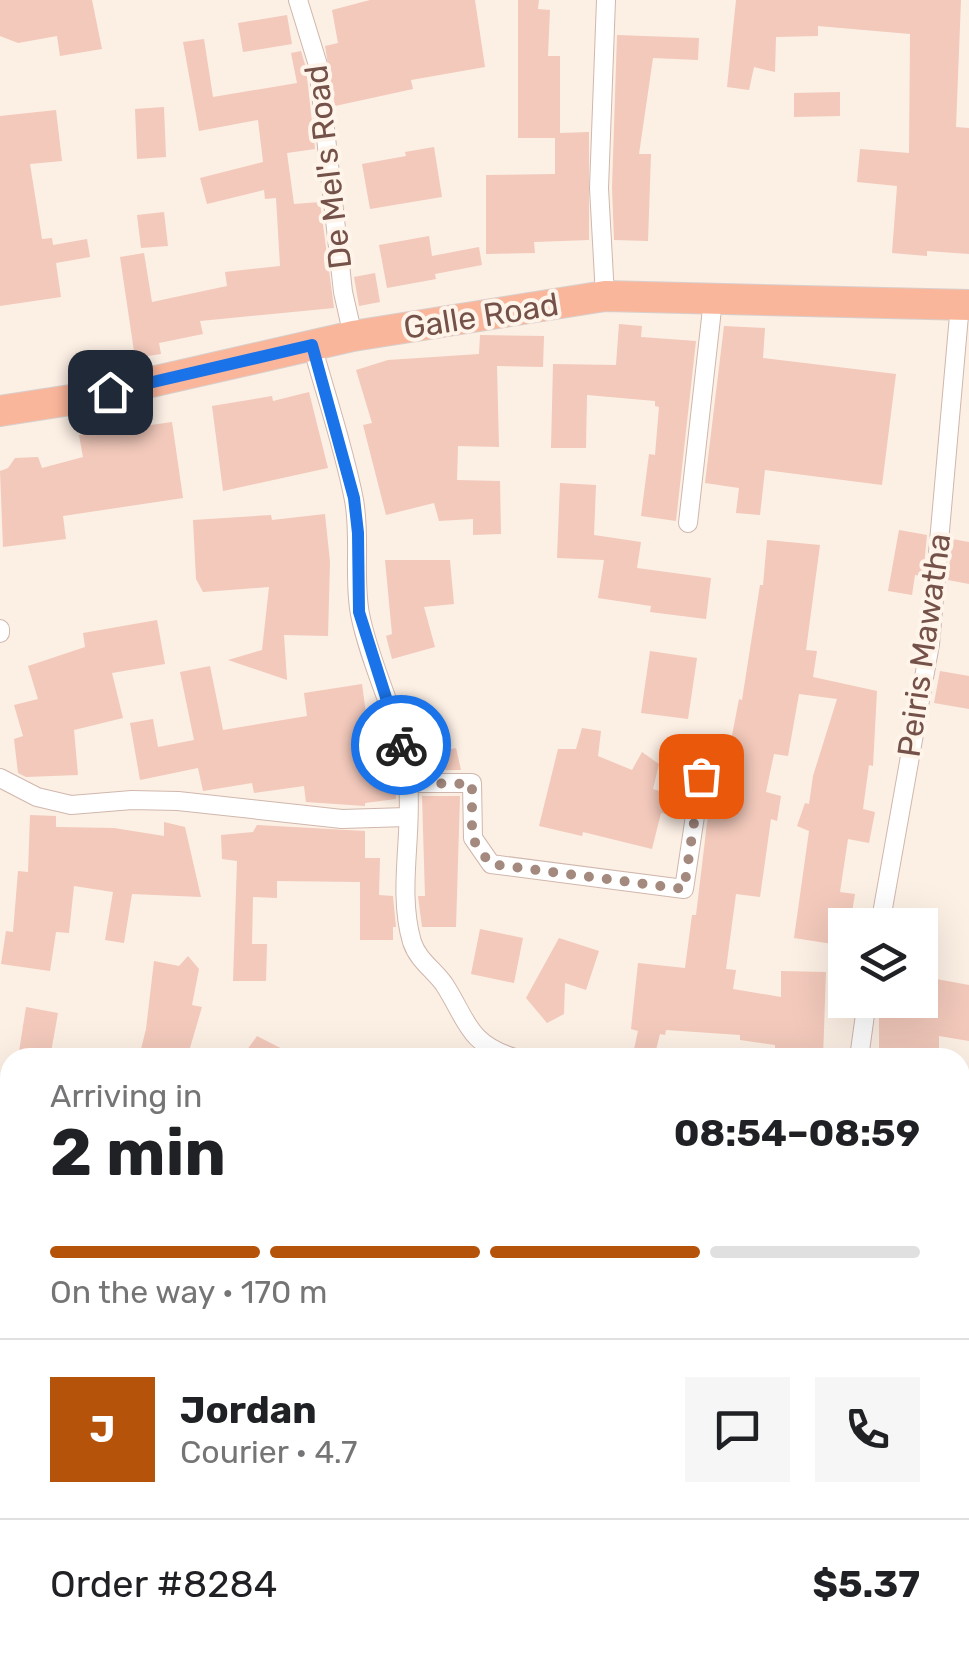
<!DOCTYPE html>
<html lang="en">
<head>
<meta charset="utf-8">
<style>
  :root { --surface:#fff; --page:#f6f6f6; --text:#202124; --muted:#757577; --line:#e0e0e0; --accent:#b45309 }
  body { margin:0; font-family:Rubik,sans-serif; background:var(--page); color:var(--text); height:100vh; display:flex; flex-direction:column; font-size:38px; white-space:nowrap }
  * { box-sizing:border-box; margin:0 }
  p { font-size:32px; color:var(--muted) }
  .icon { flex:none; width:55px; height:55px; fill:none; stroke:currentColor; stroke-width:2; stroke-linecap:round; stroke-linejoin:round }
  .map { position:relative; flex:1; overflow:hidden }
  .panel { position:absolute; left:0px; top:1048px; width:970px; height:622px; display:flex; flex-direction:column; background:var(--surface); border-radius:30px 30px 0 0; box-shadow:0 10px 40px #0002 }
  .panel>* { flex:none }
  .controls { position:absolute; left:828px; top:908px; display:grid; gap:20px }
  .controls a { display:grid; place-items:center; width:110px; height:110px; border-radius:0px; background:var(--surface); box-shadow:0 10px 40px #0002; font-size:50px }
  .pin { position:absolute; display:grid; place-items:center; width:85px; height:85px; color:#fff; margin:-42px; border-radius:20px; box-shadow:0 5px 15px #0006 }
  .courier { position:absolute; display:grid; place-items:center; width:100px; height:100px; margin:-50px; border:8px solid #1a73e8; border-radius:50%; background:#fff; color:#222; box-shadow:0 2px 12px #0007 }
  .head em { font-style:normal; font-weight:700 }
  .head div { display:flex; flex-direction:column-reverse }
  .head { display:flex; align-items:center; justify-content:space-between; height:170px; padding:0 50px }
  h1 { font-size:65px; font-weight:700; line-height:75px }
  .bar { display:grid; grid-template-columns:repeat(4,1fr); gap:15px 10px; align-content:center; height:120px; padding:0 50px }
  .bar i { height:12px; border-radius:8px; background:var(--line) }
  .bar .on { background:var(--accent) }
  .bar p { grid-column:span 4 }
  .line { display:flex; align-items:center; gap:25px; padding:0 50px; border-top:2px solid var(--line) }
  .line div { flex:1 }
  .round { display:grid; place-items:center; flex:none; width:105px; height:105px; border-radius:0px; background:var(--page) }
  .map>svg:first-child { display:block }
  .green { fill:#d9eac2 }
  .water { fill:#b8e6e6; stroke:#9ed8d8; stroke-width:2.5 }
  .building { fill:#f2c9bb }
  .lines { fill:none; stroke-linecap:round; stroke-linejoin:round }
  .minor-casing { stroke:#d0b7ad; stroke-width:20 }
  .trunk-casing { stroke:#d8cfcc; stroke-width:32 }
  .minor { stroke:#fff; stroke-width:18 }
  .trunk { stroke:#fab69b; stroke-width:30 }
  .done { stroke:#a4897f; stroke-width:10; stroke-dasharray:0 18 }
  .route { stroke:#1a73e8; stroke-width:12 }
  .labels { text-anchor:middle; stroke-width:8; stroke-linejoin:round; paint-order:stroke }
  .street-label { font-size:32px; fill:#755249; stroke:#fff4ea }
</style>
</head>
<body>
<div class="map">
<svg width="969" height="1669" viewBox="0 0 969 1669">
  <rect width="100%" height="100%" fill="#fcefe4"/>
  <!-- green -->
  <polygon class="green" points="969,1088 969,1403 960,1401 960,1090"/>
  <!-- water -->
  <polygon class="water" points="0,1303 10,1304 10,1660 482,1660 505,1669 0,1669"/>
  <!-- building -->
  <g class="building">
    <polygon points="0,0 92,0 102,49 60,56 57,36 18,43 0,36"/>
    <polygon points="370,0 475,0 485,67 411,80 413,89 335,106 325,46 338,43 332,10"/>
    <polygon points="518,0 539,0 538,9 550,10 548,56 560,56 560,133 589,132 589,240 534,242 535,253 486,254 486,175 555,174 555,138 518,138"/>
    <polygon points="736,0 961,0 956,127 969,128 969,254 927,251 927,256 892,253 897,186 857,182 860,149 909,153 910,34 818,26 818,36 776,37 775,72 754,67 749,90 727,87"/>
    <polygon points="287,15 292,44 243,52 238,23"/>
    <polygon points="617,35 699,38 698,60 653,58 639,154 651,154 648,241 614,240 612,188"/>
    <polygon points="204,39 213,97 297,83 291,53 301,51 306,68 315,149 287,153 294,204 320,202 334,308 200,321 203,334 159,343 161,354 135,358 120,257 144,253 152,302 227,286 225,272 280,266 276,198 265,199 264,190 207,204 200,178 263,162 258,120 199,131 183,42"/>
    <polygon points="840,92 840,116 794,117 794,93"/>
    <polygon points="164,107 166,157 137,159 135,109"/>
    <polygon points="56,110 62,161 30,164 42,239 52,238 53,245 87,239 90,257 56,263 61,297 0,306 0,116"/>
    <polygon points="434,147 442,197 370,209 362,164 406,156 405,152"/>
    <polygon points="164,212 168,246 141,248 137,215"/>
    <polygon points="429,236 432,256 479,247 482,265 435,274 436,279 387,288 379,245"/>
    <polygon points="375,273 380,302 359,306 354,277"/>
    <polygon points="619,324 642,326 641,337 696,341 676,521 641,516 649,454 655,455 659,407 655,406 655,401 587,395 586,448 551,448 553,364 616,365"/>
    <polygon points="724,326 765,328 763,358 896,374 882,485 765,470 760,515 736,513 739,488 705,483"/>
    <polygon points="480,335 544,336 543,367 497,366 499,447 458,446 457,480 500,481 501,534 473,535 473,519 439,521 434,503 386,515 363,425 372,423 356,370 388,360 479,354"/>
    <polygon points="309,392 328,468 223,491 212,406 272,396 273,401"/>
    <polygon points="172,422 183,498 63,516 66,539 3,547 0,471 8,468 15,458 38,457 42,468 83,457 79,435"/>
    <polygon points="560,483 596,485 594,535 641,542 637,568 711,578 706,619 650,612 651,606 598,598 604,560 557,558"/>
    <polygon points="325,514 330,562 328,636 284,635 287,680 228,660 262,650 269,587 203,592 196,579 193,520 271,515 272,520"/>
    <polygon points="899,530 927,535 923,576 915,575 912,595 888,591"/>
    <polygon points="952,539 969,542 969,584 948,580"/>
    <polygon points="767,540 820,545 806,650 817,651 813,677 877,691 873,766 869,765 863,809 875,812 869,843 848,839 840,892 855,894 850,925 845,925 845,946 794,938 809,831 797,826 805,803 809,804 813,776 837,699 799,694 788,756 774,754 766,792 781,796 777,821 771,819 760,897 736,894 726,969 736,970 733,989 781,997 781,971 826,972 823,1058 775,1054 775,1045 740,1040 740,1035 666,1030 665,1035 660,1034 654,1058 632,1058 638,1031 631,1029 638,963 685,968 692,915 696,915 708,815 726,818 740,748 730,746 739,699 742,700 760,585 763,585"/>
    <polygon points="385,560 450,560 454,604 424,607 435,647 392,659 386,636 392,634"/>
    <polygon points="157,620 165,664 112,673 123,718 74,730 78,775 26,777 18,773 14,739 23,736 14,705 38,699 28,666 85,647 83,633"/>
    <polygon points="650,651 697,658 688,719 641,713"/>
    <polygon points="210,666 223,730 307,716 304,693 362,684 370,742 384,741 385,762 393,763 396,799 365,803 365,806 306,802 304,786 254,793 252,783 203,791 198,768 140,780 130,723 153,719 158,747 194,740 180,672"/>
    <polygon points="940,671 969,676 969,709 934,703"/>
    <polygon points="582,728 601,731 598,756 632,770 642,752 659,764 653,789 685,799 682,816 661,813 652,849 583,832 582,836 539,826 558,749 576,749"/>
    <polygon points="456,748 461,770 419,770 417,756"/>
    <polygon points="422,796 460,796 456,927 422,927 418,896 425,896"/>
    <polygon points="30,815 56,816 56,827 114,828 164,836 164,822 185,827 201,897 132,894 124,943 105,940 113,892 74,886 69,933 56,932 50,971 1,964 6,931 13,932 18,871 28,872"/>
    <polygon points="257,825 365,831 365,858 380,858 379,895 393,896 396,927 393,927 393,940 360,940 360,882 277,881 277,898 253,897 252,944 267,944 266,981 233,981 237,861 222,859 221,835 253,832"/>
    <polygon points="480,929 523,938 514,983 471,974"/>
    <polygon points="559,938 599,951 586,990 565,983 564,1014 547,1023 526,998"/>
    <polygon points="188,956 199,969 192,1005 202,1007 187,1058 151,1058 151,1051 141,1049 146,1029 154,961 179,966"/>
    <polygon points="920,976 969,985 969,1041 939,1036 939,1049 913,1050 911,1058 879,1058 879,1014 920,1014"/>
    <polygon points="26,1007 58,1013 50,1058 18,1058"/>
    <polygon points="257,1036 300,1058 241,1058"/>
  </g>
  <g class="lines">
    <!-- minor casing -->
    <g class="minor-casing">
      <g id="minor">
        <polyline points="298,0 318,65 343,292 353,336"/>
        <polyline points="605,296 599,188 606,0"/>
        <path d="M312,345C326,396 344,448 354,500C361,538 353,577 360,614C371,671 403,724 408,782C413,834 397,891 412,942C418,960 433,969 444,984C467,1019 467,1044 515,1058"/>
        <polyline points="688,523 713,300"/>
        <polyline points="0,629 0,633"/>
        <polyline points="0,778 37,797 71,805 132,800 178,801 342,819 407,817"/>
        <polyline points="409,783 472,783 473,838 491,864 684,889 701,776"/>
        <polyline points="880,925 930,644 960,304"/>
        <polyline points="859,1058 867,1000"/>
      </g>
    </g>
    <!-- trunk casing -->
    <g class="trunk-casing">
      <polyline id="trunk" points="0,411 77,399 353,336 605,296 969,305"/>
    </g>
    <!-- minor -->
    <use href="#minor" class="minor"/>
    <!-- trunk -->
    <use href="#trunk" class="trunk"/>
  </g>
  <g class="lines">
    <!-- done -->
    <polyline class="done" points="401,745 408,783 472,784 472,838 490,864 684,889 701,776"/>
    <!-- route -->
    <polyline class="route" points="110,392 312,345 354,498 358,533 359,612 401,745"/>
  </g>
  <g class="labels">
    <!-- street labels -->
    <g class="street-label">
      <text transform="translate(328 167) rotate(-97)" y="11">De Mel's Road</text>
      <text transform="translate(481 316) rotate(-9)" y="11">Galle Road</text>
      <text transform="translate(924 645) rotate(-82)" y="11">Peiris Mawatha</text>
    </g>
  </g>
</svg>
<div class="controls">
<a><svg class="icon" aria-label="layers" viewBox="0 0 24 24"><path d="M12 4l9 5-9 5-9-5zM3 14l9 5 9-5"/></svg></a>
</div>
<div class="pin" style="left:701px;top:776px;background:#ea580c"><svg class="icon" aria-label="bag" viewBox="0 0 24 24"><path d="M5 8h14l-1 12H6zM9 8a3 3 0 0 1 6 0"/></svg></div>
<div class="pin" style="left:110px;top:392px;background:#1f2937"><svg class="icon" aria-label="home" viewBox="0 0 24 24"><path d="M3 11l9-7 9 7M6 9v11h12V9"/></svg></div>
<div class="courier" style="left:401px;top:745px"><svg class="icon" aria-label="bike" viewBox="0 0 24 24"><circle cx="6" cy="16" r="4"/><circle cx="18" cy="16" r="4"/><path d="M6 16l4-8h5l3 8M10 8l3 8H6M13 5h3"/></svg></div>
<section class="panel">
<div class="head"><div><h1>2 min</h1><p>Arriving in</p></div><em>08:54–08:59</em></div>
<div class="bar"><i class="on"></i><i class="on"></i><i class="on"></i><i></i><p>On the way · 170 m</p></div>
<div class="line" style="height:180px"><b class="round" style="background:var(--accent);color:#fff">J</b><div><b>Jordan</b><p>Courier · 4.7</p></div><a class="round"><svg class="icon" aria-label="chat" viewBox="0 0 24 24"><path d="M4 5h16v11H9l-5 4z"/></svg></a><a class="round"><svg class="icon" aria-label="phone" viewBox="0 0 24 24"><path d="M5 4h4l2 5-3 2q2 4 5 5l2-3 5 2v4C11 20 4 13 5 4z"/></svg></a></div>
<div class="line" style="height:130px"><div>Order #8284</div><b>$5.37</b></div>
</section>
</div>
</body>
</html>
